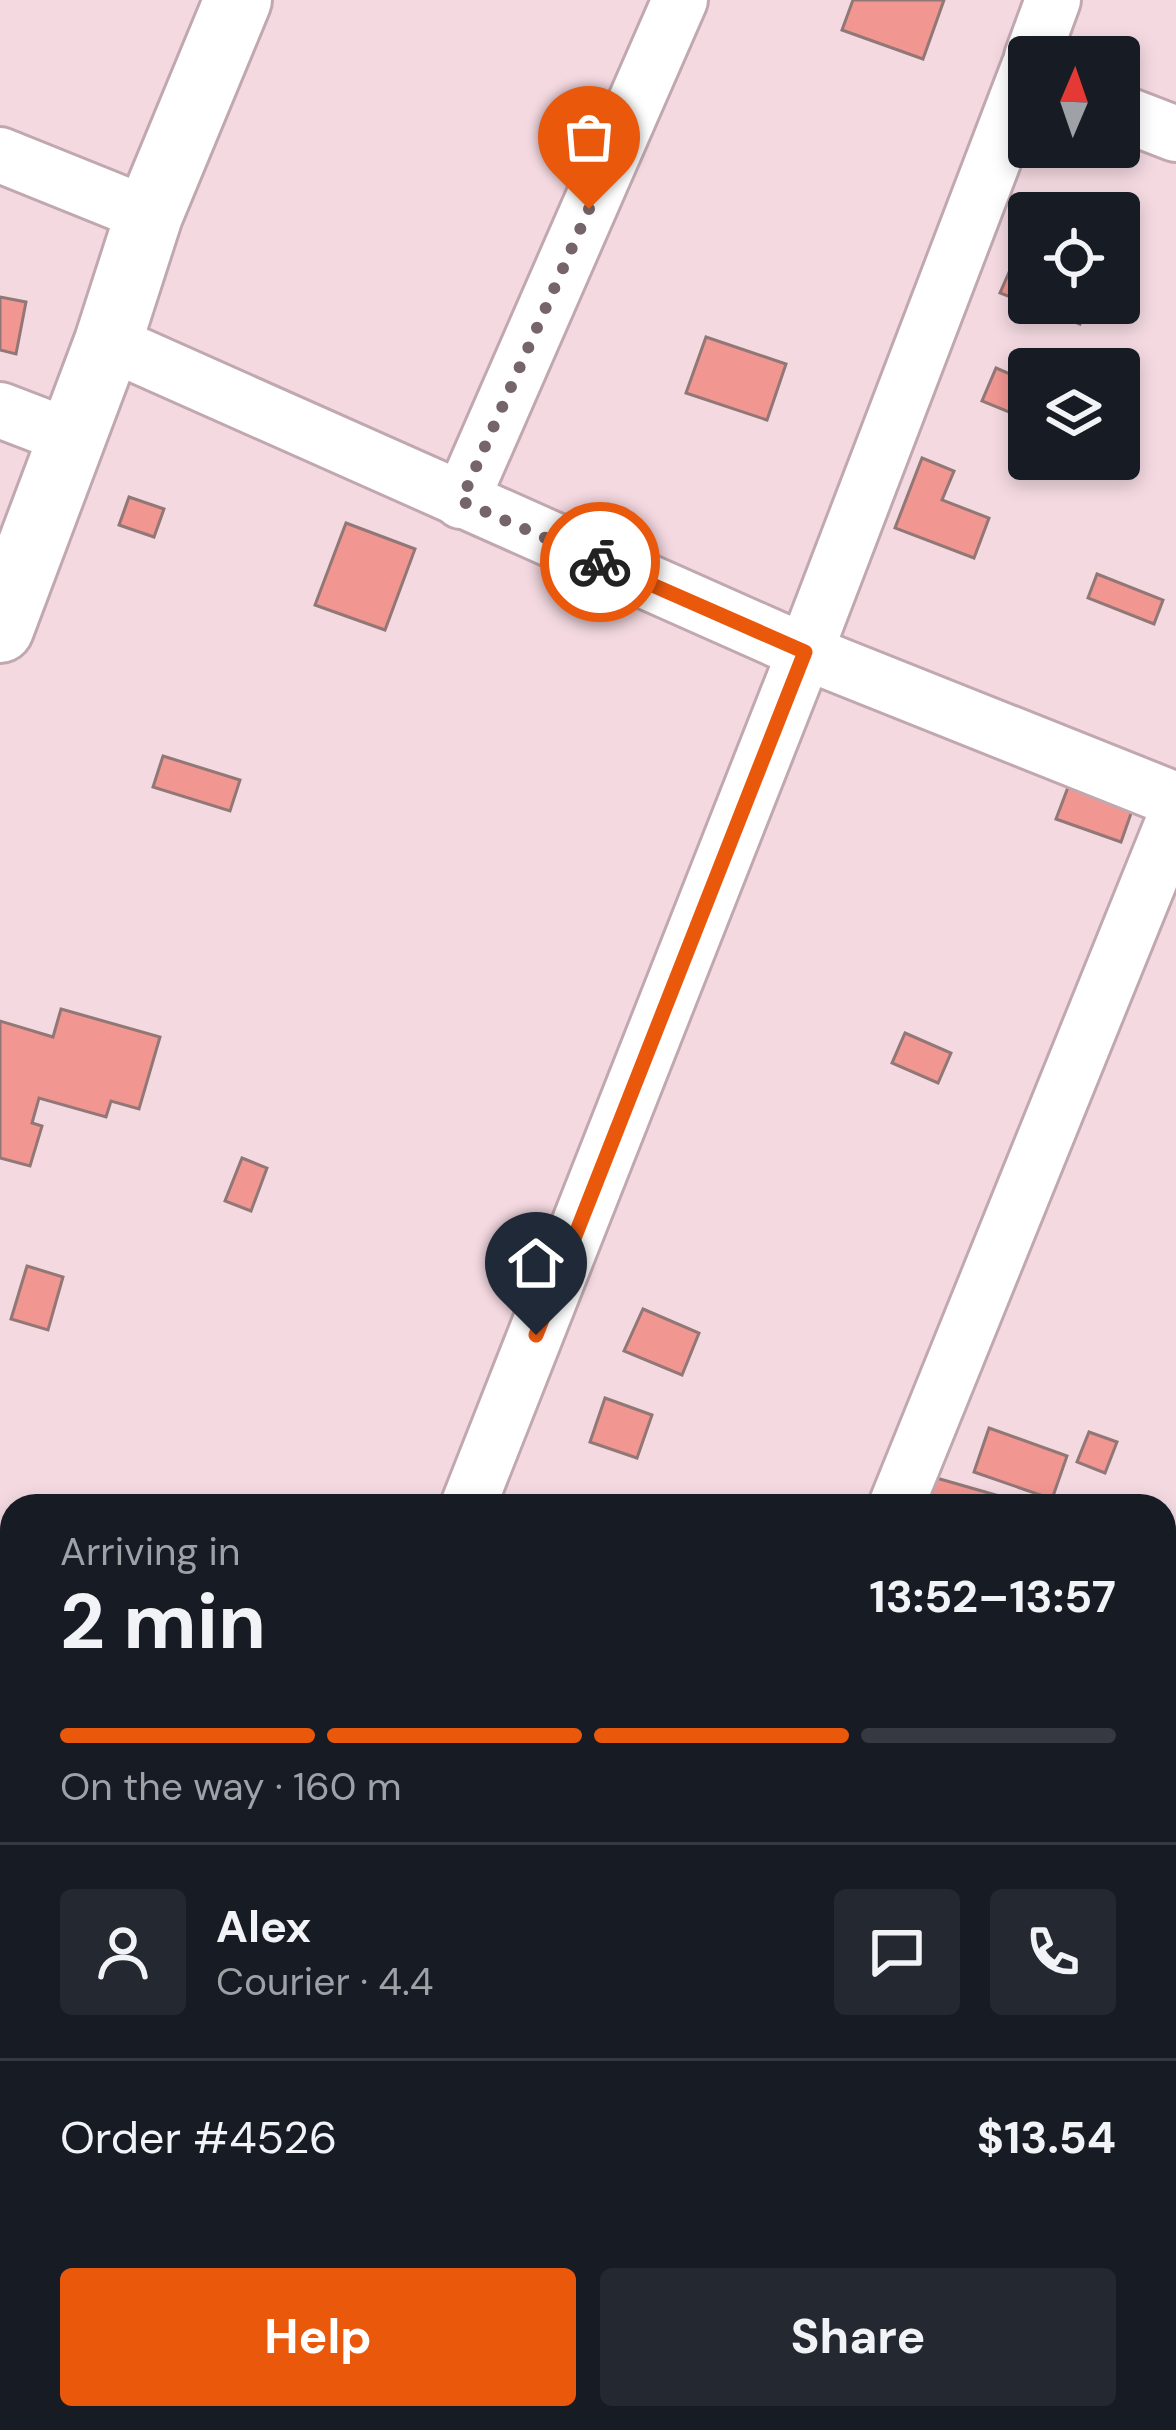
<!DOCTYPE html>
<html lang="en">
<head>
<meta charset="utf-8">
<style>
  :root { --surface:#171b24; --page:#242831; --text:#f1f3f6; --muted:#9ea1a6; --line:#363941; --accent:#ea580c }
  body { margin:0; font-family:"DM Sans",sans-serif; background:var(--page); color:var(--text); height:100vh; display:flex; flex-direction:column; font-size:45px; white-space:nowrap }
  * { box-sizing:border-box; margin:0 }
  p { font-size:39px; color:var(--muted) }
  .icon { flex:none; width:66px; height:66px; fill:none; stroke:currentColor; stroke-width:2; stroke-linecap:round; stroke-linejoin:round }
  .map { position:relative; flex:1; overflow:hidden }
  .panel { position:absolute; left:0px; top:1494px; width:1176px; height:936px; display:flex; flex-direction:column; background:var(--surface); border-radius:36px 36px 0 0; box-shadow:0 6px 18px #0003 }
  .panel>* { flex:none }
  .needle { width:78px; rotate:2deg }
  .buttons { position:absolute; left:1008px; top:36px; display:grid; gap:24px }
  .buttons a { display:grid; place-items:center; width:132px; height:132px; border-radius:12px; background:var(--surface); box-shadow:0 6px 18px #0003; font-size:60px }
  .pin { position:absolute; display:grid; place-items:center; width:102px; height:102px; color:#fff; margin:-123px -51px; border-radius:50% 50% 50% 0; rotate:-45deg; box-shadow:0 0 12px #0007 }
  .pin .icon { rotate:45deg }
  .courier { position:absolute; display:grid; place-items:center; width:120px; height:120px; margin:-60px; border:9px solid #ea580c; border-radius:50%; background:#fff; color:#222; box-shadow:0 3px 15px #0007 }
  .summary em { font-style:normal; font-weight:700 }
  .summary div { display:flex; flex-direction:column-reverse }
  .summary { display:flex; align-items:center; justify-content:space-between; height:204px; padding:0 60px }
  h1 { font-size:78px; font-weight:700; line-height:90px }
  .bar { display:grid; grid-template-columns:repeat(4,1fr); gap:18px 12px; align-content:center; height:144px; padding:0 60px }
  .bar i { height:15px; border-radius:9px; background:var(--line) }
  .bar .on { background:var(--accent) }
  .bar p { grid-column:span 4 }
  .line { display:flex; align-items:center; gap:30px; padding:0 60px; border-top:3px solid var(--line) }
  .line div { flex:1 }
  .round { display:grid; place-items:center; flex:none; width:126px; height:126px; border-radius:12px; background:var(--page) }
  .primary-button { display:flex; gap:24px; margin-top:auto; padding:24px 60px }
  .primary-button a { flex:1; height:138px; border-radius:12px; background:var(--accent); color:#fff; font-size:48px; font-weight:700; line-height:138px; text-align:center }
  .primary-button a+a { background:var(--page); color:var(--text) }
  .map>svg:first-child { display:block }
  .building { fill:#f29691; stroke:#917876; stroke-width:3 }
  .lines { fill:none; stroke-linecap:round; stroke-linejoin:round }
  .minor-casing { stroke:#c1a8b0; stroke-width:60 }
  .major-casing { stroke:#c1a8b0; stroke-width:72 }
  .minor { stroke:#fff; stroke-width:54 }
  .major { stroke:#fff; stroke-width:66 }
  .done { stroke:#75656a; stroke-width:12; stroke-dasharray:0 21.6 }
  .route { stroke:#ea580c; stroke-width:15 }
</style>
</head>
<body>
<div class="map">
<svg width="1176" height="2430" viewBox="0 0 1176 2430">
  <rect width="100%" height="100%" fill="#f4d9e1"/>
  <!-- building -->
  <g class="building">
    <polygon points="853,0 944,0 923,59 842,30"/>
    <polygon points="1014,261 1029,267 1029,303 1089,303 1080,324 1000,293"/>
    <polygon points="0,297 26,302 16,354 0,350"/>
    <polygon points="706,337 786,364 767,420 686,393"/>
    <polygon points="996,368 1029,382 1029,420 982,401"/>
    <polygon points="922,458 954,471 942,500 989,518 974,558 895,528"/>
    <polygon points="129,497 164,509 154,537 119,525"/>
    <polygon points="346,523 415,549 385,630 315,605"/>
    <polygon points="1097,574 1163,600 1154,624 1088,598"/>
    <polygon points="163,756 240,780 230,811 153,787"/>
    <polygon points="1070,782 1134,805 1121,842 1056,819"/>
    <polygon points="61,1009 160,1037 139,1109 111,1101 106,1117 39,1098 32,1123 42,1126 30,1166 0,1158 0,1021 53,1037"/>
    <polygon points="905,1033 951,1053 938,1083 892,1063"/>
    <polygon points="242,1158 267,1168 251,1211 225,1201"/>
    <polygon points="27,1266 63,1277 48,1330 11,1319"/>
    <polygon points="643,1309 699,1333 682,1375 624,1351"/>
    <polygon points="605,1398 652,1415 637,1458 590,1442"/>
    <polygon points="989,1428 1067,1456 1052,1499 974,1472"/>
    <polygon points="1089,1432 1117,1442 1105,1473 1077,1462"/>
    <polygon points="926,1475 1034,1506 917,1506"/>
    <polygon points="0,1907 12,1911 12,1952 0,1947"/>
    <polygon points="1164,2081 1176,2086 1176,2120 1164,2115"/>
    <polygon points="484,2418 528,2418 526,2430 482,2430"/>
    <polygon points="726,2418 809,2418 805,2430 723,2430"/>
    <polygon points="1024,2418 1057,2418 1053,2430 1020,2428"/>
  </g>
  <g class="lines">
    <!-- minor casing -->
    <g class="minor-casing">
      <g id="minor">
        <polyline points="1032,57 1053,0"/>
        <polyline points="1119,112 1176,134"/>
        <polyline points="0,155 149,215"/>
        <polyline points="108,342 805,652 1176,800"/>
        <polyline points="0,410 73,438"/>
        <polyline points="461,501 680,0"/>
        <polyline points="468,1506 805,652 1029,67"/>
        <polyline points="896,1506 1176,815"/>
        <polyline points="1164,1739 1176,1709"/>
        <polyline points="1164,1867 1176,1871"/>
        <polyline points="931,2418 960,2430"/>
        <polyline points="109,2430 113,2418"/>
        <polyline points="883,2430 887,2418"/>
      </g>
    </g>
    <!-- major casing -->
    <g class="major-casing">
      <polyline id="major" points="0,629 108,342 149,215 238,0"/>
    </g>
    <!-- minor -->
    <use href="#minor" class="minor"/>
    <!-- major -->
    <use href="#major" class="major"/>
  </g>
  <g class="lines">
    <!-- done -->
    <polyline class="done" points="589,209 461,501 600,562"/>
    <!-- route -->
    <polyline class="route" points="536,1335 805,652 600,562"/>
  </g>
</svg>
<div class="buttons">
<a><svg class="needle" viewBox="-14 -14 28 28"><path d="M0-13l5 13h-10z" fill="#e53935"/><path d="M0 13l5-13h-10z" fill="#9ea1a6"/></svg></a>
<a><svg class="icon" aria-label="locate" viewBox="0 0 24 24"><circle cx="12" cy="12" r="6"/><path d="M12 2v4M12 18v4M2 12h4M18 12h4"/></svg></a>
<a><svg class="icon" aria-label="layers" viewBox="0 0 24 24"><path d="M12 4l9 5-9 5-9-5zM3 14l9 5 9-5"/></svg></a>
</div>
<div class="pin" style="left:589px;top:209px;background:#ea580c"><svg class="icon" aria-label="bag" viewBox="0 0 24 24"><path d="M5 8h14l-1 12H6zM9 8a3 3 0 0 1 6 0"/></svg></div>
<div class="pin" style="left:536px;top:1335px;background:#1f2937"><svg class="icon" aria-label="home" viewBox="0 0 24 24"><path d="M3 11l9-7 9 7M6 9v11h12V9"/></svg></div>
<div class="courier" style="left:600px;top:562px"><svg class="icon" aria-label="bike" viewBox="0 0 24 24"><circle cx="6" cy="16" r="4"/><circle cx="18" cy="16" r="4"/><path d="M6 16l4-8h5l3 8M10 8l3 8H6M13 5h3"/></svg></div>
<section class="panel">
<div class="summary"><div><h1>2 min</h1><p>Arriving in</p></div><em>13:52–13:57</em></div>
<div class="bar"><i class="on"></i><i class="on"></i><i class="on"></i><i></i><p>On the way · 160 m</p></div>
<div class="line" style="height:216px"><a class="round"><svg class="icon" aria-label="person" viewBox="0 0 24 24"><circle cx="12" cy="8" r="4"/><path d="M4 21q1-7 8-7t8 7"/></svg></a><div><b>Alex</b><p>Courier · 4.4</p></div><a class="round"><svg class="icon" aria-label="chat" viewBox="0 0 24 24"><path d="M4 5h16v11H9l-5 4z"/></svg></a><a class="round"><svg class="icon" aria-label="phone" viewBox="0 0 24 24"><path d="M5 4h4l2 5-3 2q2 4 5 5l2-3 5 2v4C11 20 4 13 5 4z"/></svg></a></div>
<div class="line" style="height:156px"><div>Order #4526</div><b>$13.54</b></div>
<div class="primary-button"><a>Help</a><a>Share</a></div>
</section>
</div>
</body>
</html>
